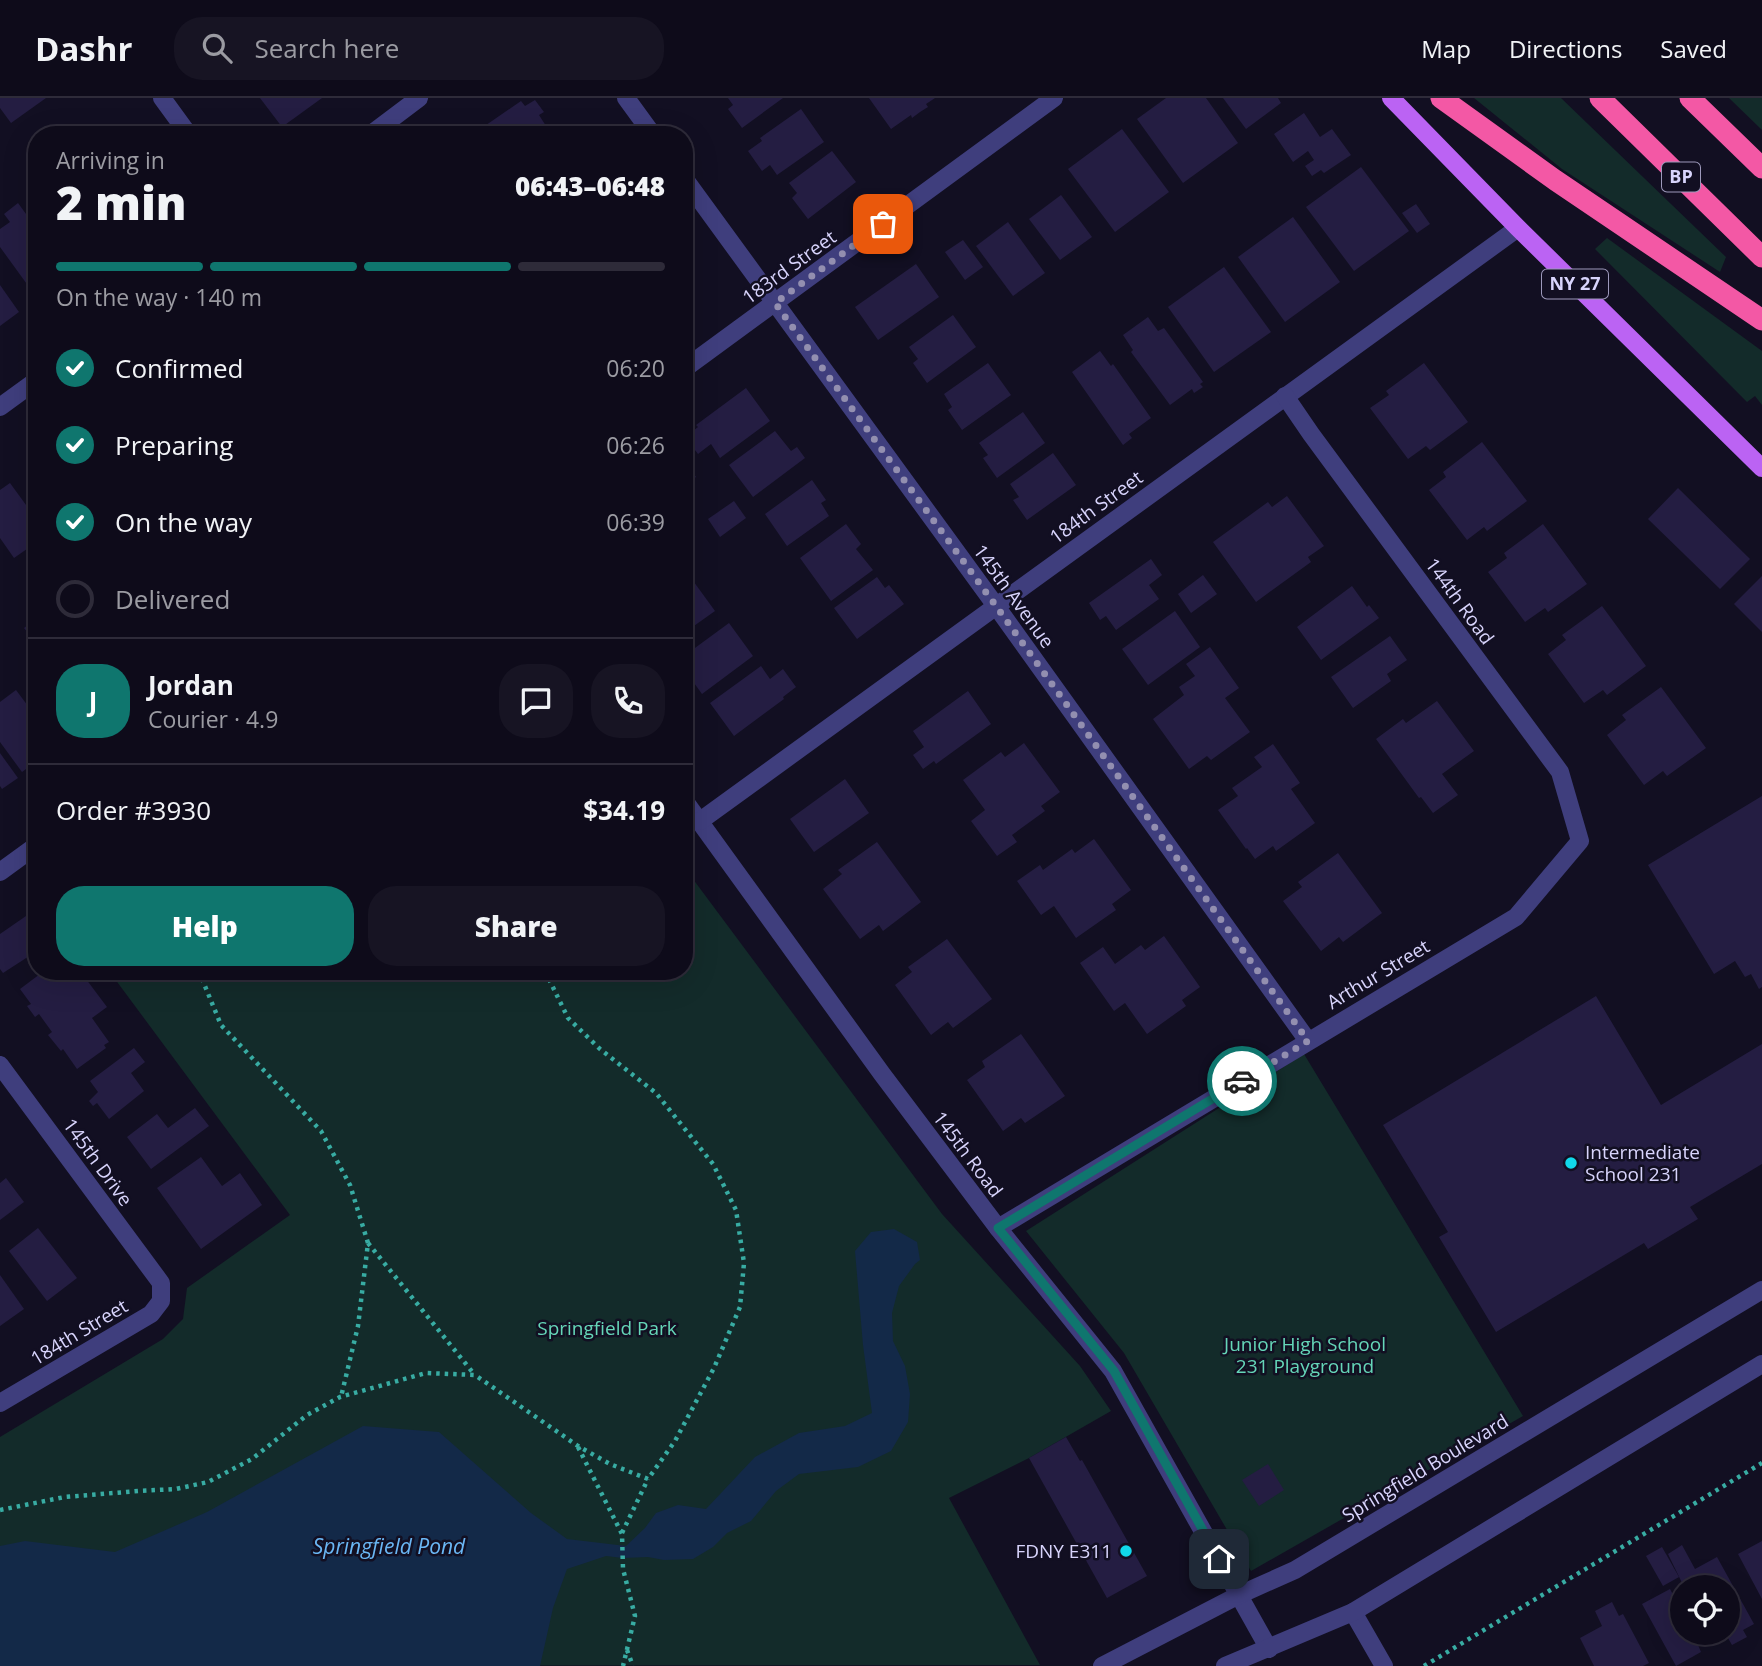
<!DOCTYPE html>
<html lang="en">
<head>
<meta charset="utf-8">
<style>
  :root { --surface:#0e0b1a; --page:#171423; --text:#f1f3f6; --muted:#9b9ba2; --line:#2e2b39; --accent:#0f766e }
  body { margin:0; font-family:"Open Sans",sans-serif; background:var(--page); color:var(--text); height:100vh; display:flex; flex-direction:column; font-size:26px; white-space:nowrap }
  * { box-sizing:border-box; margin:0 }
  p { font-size:23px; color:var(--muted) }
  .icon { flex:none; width:38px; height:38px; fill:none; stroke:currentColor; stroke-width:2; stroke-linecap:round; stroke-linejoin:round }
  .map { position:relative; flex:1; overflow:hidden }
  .side { position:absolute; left:28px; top:28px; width:665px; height:854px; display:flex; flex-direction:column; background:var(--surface); border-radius:28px; box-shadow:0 7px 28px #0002,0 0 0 2px var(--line) }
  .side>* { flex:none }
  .tools { position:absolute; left:1670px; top:1477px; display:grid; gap:14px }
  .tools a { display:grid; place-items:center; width:70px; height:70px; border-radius:50%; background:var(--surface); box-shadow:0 7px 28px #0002,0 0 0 2px var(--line); font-size:35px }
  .pin { position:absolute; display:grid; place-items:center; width:60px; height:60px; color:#fff; margin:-30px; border-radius:14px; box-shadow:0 4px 10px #0006 }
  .courier { position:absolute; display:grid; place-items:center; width:70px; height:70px; margin:-35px; border:5px solid #0f766e; border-radius:50%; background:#fff; color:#222; box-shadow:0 2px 9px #0007 }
  .summary em { font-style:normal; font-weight:800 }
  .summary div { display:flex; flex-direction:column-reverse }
  .summary { display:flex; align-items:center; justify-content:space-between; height:119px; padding:0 28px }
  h1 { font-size:46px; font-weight:800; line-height:52px }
  .bar { display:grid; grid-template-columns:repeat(4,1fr); gap:10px 7px; align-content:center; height:84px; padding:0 28px }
  .bar i { height:9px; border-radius:5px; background:var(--line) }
  .bar .active { background:var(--accent) }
  .bar p { grid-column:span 4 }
  .line { display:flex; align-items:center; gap:18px; padding:0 28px; border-top:2px solid var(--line) }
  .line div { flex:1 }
  .round { display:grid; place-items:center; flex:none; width:74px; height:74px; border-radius:28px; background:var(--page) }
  ol { padding:0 28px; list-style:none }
  li { display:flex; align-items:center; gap:21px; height:77px }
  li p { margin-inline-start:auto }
  li .icon { padding:7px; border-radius:50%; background:var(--accent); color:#fff; stroke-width:4 }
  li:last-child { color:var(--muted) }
  li i { width:38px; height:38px; border:4px solid var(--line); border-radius:50% }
  .action { display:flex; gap:14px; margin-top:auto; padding:14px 28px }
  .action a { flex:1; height:80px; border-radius:28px; background:var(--accent); color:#fff; font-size:28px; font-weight:800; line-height:80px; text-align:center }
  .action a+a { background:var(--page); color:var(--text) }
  header { display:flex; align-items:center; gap:42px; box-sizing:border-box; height:98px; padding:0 35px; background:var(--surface); border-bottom:2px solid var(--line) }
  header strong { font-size:33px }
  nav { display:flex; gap:38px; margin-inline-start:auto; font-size:24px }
  .search { width:490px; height:63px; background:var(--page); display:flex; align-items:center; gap:18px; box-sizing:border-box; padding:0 24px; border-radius:28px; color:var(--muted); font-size:26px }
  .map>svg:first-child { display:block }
  .green { fill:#132b2a }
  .water { fill:#132948 }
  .building { fill:#241d42 }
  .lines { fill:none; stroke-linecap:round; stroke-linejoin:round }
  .path { stroke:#38aca3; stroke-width:4.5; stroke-dasharray:3.5 5; stroke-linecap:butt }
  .minor { stroke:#3f3e7d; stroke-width:18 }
  .major { stroke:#bb63f3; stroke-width:18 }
  .highway { stroke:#f358a5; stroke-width:21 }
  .done { stroke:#938fb0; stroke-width:7; stroke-dasharray:0 12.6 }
  .route { stroke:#0f766e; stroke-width:9 }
  .poi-dot { fill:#11d8ea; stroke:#120f22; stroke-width:2.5 }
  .labels { text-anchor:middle; stroke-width:5; stroke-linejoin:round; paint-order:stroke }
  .shield { fill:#120f22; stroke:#9d99bb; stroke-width:2 }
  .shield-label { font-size:18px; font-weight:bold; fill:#d8d4fc }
  .street-label { font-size:19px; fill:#d8d4fc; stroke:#120f22 }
  .poi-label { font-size:19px; fill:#d8d4fc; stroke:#120f22; text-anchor:start }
  .park-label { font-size:19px; fill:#65d6b8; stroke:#120f22 }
  .water-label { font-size:21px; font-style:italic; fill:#6ab6f4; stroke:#120f22 }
</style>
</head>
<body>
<header>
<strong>Dashr</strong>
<div class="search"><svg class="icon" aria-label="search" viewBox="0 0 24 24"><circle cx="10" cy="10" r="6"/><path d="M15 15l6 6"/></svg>Search here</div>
<nav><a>Map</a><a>Directions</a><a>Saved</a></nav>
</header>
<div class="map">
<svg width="1762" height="1568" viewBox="0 0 1762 1568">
  <rect width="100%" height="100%" fill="#120f22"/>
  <!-- green -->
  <g class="green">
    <polygon points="1474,0 1561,0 1726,159 1720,174 1562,71"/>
    <polygon points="1729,0 1762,0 1762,32"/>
    <polygon points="1607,140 1762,253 1762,307 1755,298 1747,304 1595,151"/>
    <polygon points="684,769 942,1116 1080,1268 1111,1313 1029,1360 949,1400 1040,1567 0,1568 0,1339 163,1241 183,1221 187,1190 290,1117 109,873 684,873"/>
    <polygon points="1304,956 1523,1318 1251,1473 1124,1255 1026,1133"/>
  </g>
  <!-- water -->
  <polygon class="water" points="894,1131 917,1144 920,1162 915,1166 899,1188 892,1215 893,1243 905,1268 910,1296 908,1324 891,1353 858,1369 799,1376 776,1393 751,1423 727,1435 713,1449 693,1461 664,1462 648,1459 623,1460 606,1458 567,1471 553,1510 540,1568 0,1568 0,1448 25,1443 115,1454 207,1414 363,1328 439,1334 531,1415 567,1441 626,1448 645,1430 656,1415 678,1407 706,1411 755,1359 799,1335 845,1328 872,1315 863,1247 855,1153 871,1134"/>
  <!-- building -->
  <g class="building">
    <polygon points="0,0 46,0 11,25 0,10"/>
    <polygon points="260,0 322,0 282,29"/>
    <polygon points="728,0 783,0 742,30 728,11 733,7"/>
    <polygon points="869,0 935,0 926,6 928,9 920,14 912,20 911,17 891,31"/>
    <polygon points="1166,0 1206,0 1238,45 1183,85 1137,21"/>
    <polygon points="1223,0 1278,0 1281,5 1246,31"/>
    <polygon points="535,2 544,14 539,17 546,28 534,37 478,37 476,34 521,3 525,8"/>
    <polygon points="801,11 824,44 777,77 770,67 762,73 748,53 762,43 760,40"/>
    <polygon points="1304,15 1320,39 1332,31 1351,57 1324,75 1321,72 1312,78 1305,68 1314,62 1308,53 1293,64 1274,36"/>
    <polygon points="1122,31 1169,94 1115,134 1068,71"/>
    <polygon points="832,53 856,84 808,121 792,100 797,95 789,85"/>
    <polygon points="1361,69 1409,133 1354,173 1306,109"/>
    <polygon points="1061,97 1092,139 1060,162 1029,121"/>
    <polygon points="18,105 37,131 37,200 0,149 0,131 10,124 4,116"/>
    <polygon points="1416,106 1430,126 1417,135 1402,115"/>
    <polygon points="1293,119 1340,184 1285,224 1238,159"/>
    <polygon points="1008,124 1045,175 1013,198 976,148"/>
    <polygon points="963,142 983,169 965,182 945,154"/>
    <polygon points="916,166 939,199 878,242 855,209"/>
    <polygon points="1224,169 1271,234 1214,274 1168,209"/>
    <polygon points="0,187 19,214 0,228"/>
    <polygon points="953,217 976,249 927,285 913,265 918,261 909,249"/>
    <polygon points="1148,219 1158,233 1164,230 1203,284 1200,286 1203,289 1194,295 1192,291 1170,307 1131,254 1133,252 1123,237"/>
    <polygon points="1100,253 1111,268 1113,266 1151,320 1129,336 1132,340 1123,347 1072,274"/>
    <polygon points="988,265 1011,297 962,332 948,312 952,309 944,296"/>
    <polygon points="1424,265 1468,324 1430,352 1426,348 1408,361 1370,310 1389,297 1386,293"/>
    <polygon points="746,290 770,323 720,360 711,346 698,356 685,339 698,329 696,327"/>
    <polygon points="1023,314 1045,345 997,380 983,360 988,357 979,345"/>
    <polygon points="775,333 791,353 797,349 805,360 753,399 729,367"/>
    <polygon points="1482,344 1527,403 1487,433 1484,429 1467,442 1429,392 1446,379 1443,374"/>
    <polygon points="1053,355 1076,387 1027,422 1013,402 1019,399 1010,386"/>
    <polygon points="684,362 696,379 684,388"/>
    <polygon points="812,382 826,402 821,405 829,418 787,448 765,416"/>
    <polygon points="10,385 37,422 37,444 14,460 0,440 0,392"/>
    <polygon points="1678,390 1750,461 1720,491 1648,421"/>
    <polygon points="1287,398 1324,448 1308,459 1311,464 1256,504 1213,444 1268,404 1272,409"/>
    <polygon points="734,403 746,420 720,439 708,421"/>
    <polygon points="846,426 861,446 856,451 873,472 831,503 800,460"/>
    <polygon points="1543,426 1587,486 1548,514 1545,510 1525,524 1488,474 1507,460 1504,455"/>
    <polygon points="1151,461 1162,477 1149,487 1159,501 1116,532 1106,518 1100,522 1089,505"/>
    <polygon points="1203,477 1217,496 1191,515 1178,496"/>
    <polygon points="1762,478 1762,534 1734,506"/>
    <polygon points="877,479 885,490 889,487 904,506 857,541 834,510"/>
    <polygon points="691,480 715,513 684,535 684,485"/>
    <polygon points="1352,488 1367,509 1369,507 1379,520 1321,562 1297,529"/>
    <polygon points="1602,508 1646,568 1607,597 1603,592 1584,605 1548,556 1566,542 1562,537"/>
    <polygon points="1175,513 1200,549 1148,587 1122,551"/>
    <polygon points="37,520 37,546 24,530"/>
    <polygon points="729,525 753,558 702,596 684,571 684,558"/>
    <polygon points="1390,538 1407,562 1387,576 1391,583 1353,610 1331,579"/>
    <polygon points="1210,549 1239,590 1225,600 1250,634 1211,662 1207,658 1189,671 1153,621 1184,597 1179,589 1195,578 1186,566"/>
    <polygon points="761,568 770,581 783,571 796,589 783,599 784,601 734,638 710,605"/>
    <polygon points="1661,589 1706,650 1667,678 1663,673 1644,687 1607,637 1626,622 1622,617"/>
    <polygon points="16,592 37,620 37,663 22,674 0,644 0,604"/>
    <polygon points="968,593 991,626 936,666 934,663 923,671 913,657 924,649 913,633"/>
    <polygon points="1437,603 1474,653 1442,676 1458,697 1433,715 1421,699 1419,700 1376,641 1403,621 1406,625"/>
    <polygon points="1024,645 1060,694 1041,708 1045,713 1012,737 1017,744 997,758 971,723 985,712 963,682 1001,654 1005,659"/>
    <polygon points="1273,646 1300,685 1291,691 1315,725 1276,753 1273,748 1255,761 1247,750 1246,751 1218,712 1238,698 1232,690 1262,669 1254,659"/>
    <polygon points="0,655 18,680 2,691 0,688"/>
    <polygon points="845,681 869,715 814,754 790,721"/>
    <polygon points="1762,698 1762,889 1759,891 1751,876 1745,879 1735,863 1714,876 1648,767"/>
    <polygon points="1094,741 1131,792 1112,806 1116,812 1076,840 1054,808 1041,817 1017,783 1040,767 1043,772 1072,751 1075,755"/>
    <polygon points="877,744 921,804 883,833 879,827 860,841 823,791 842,776 838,772"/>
    <polygon points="1338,755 1382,815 1343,844 1339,839 1321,853 1283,803 1302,789 1298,784"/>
    <polygon points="26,818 37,833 37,853 3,875 0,871 0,836"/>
    <polygon points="1164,838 1200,889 1182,902 1186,908 1147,936 1125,905 1114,913 1080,865 1103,849 1115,866 1141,847 1145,852"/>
    <polygon points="947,841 992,901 953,930 948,924 931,937 895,887 912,874 908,869"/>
    <polygon points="44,873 93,873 94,875 86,881 107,909 92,920 109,944 104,947 106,950 77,971 63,951 61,953 48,937 52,934 39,916 35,919 27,908 31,906 20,891"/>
    <polygon points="1596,898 1661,1007 1762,946 1762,1066 1690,1109 1698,1121 1648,1151 1644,1145 1496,1234 1439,1139 1448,1134 1383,1027"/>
    <polygon points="1021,936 1065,998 1025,1025 1021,1020 1003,1033 967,982 985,969 982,963"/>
    <polygon points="134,950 145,964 131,975 144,993 109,1021 97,1005 93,1008 89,1003 98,994 90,983"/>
    <polygon points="195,1010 209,1028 151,1071 127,1039 157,1016 168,1030"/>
    <polygon points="201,1059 222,1088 240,1075 262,1107 201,1151 157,1090"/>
    <polygon points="6,1080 24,1104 0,1122 0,1085"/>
    <polygon points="38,1130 77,1180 47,1203 9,1153"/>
    <polygon points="0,1177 24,1211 0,1228"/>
    <polygon points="1066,1339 1080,1363 1082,1362 1147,1478 1107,1500 1029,1360"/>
    <polygon points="1268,1366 1284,1392 1259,1408 1242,1382"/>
    <polygon points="1762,1443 1762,1501 1738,1456"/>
    <polygon points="1682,1447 1695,1471 1717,1459 1754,1526 1743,1532 1747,1539 1732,1547 1725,1535 1727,1535 1727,1489 1684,1489 1668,1456"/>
    <polygon points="1662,1449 1679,1479 1663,1488 1646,1458"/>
    <polygon points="1670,1491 1682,1514 1682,1535 1693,1535 1701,1554 1676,1568 1642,1506"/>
    <polygon points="1612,1504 1619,1518 1623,1516 1649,1565 1643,1568 1594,1568 1580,1540 1602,1528 1595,1513"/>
  </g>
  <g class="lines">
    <!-- path -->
    <g class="path">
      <polyline points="198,873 200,876 221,927 321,1033 350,1087 368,1145 358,1228 341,1299"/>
      <polyline points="368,1145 474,1276"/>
      <polyline points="578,1349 622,1436 623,1471 635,1518 623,1568"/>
      <polyline points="0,1412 65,1399 138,1393 176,1391 208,1384 252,1361 307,1317 340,1299 426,1275 475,1277 578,1348 610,1366 648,1381 675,1343 714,1270 740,1209 744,1165 736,1112 713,1066 656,995 600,951 568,920 545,873"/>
      <polyline points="622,1435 648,1381"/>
      <polyline points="627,1552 633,1568"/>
      <polyline points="1424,1568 1762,1365"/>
    </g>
    <!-- minor -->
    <g class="minor">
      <polyline points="162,0 189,37"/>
      <polyline points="626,0 653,37"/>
      <polyline points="370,37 419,0"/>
      <polyline points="684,80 996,508 1308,943"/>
      <polyline points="684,271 1054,0"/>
      <polyline points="0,309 37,282"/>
      <polyline points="684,702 882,976 998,1130 1113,1273 1269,1551"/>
      <polyline points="700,723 1518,130"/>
      <polyline points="0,774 37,747"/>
      <polyline points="0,967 161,1185 161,1203 151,1216 0,1305"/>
      <polyline points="998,1130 1516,819 1580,743 1560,674 1311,336 1285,298"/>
      <polyline points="1353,1514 1384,1568"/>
      <polyline points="1102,1568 1239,1497 1295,1472 1762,1192"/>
      <polyline points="1225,1568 1353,1514 1762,1266"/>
    </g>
    <!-- major -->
    <polyline class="major" points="1391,0 1518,130 1762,370"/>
    <!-- highway -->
    <g class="highway">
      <polyline points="1441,0 1555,82 1762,222"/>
      <polyline points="1600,0 1762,159"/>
      <polyline points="1690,0 1762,70"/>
    </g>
  </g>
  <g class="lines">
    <!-- done -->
    <polyline class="done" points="883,126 775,205 996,508 1308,943 1242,983"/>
    <!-- route -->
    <polyline class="route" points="1219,1461 1114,1273 998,1130 1242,983"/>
  </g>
  <!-- markers -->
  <g class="poi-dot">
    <circle cx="1571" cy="1065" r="7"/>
    <circle cx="1126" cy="1453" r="7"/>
  </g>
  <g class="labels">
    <!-- shield labels -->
    <g class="shield">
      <rect x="1662" y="64.5" width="38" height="29" rx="5"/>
      <rect x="1542" y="171.5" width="66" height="29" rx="5"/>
    </g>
    <g class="shield-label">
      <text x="1681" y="85">BP</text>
      <text x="1575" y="192">NY 27</text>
    </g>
    <!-- street labels -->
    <g class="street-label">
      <text transform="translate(789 169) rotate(-36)" y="7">183rd Street</text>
      <text transform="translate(1096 409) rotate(-36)" y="7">184th Street</text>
      <text transform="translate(1014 498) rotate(54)" y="7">145th Avenue</text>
      <text transform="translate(1460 503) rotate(54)" y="7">144th Road</text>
      <text transform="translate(1378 876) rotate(-31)" y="7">Arthur Street</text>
      <text transform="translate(968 1056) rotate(53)" y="7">145th Road</text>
      <text transform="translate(98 1064) rotate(54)" y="7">145th Drive</text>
      <text transform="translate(79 1234) rotate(-31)" y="7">184th Street</text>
      <text transform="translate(1425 1370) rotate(-31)" y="7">Springfield Boulevard</text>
    </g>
    <!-- poi labels -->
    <g class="poi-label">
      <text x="1585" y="1061">Intermediate<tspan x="1585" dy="22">School 231</tspan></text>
      <text x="1112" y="1460" text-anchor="end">FDNY E311</text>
    </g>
    <!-- park labels -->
    <g class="park-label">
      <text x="607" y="1237">Springfield Park</text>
      <text x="1305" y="1253">Junior High School<tspan x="1305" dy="22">231 Playground</tspan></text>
    </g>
    <!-- water labels -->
    <g class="water-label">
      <text x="389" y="1456">Springfield Pond</text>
    </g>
  </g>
</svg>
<div class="tools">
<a><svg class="icon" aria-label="locate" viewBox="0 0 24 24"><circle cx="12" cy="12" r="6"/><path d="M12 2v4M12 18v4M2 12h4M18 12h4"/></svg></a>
</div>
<div class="pin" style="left:883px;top:126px;background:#ea580c"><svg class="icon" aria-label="bag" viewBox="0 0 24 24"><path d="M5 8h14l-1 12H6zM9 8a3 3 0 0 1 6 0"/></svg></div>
<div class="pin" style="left:1219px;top:1461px;background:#1f2937"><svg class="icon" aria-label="home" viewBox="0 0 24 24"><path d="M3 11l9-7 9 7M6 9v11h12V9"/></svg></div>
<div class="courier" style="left:1242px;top:983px"><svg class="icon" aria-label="car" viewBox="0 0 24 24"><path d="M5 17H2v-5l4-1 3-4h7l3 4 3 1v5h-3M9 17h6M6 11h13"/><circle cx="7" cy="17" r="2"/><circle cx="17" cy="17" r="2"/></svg></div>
<section class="side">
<div class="summary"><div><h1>2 min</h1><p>Arriving in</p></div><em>06:43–06:48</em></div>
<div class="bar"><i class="active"></i><i class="active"></i><i class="active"></i><i></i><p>On the way · 140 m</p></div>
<ol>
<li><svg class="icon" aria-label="check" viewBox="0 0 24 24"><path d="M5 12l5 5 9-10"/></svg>Confirmed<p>06:20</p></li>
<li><svg class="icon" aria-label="check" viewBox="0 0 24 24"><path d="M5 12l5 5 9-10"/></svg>Preparing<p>06:26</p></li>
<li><svg class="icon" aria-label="check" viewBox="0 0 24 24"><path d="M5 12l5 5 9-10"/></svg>On the way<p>06:39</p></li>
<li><i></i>Delivered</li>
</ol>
<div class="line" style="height:126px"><b class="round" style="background:var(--accent);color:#fff">J</b><div><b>Jordan</b><p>Courier · 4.9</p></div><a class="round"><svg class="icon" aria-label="chat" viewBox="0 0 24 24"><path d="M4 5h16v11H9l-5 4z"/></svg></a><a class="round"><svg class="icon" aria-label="phone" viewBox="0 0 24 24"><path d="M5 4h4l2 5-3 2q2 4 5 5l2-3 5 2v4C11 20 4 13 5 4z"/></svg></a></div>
<div class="line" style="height:91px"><div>Order #3930</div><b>$34.19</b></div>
<div class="action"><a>Help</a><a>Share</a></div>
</section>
</div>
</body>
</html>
